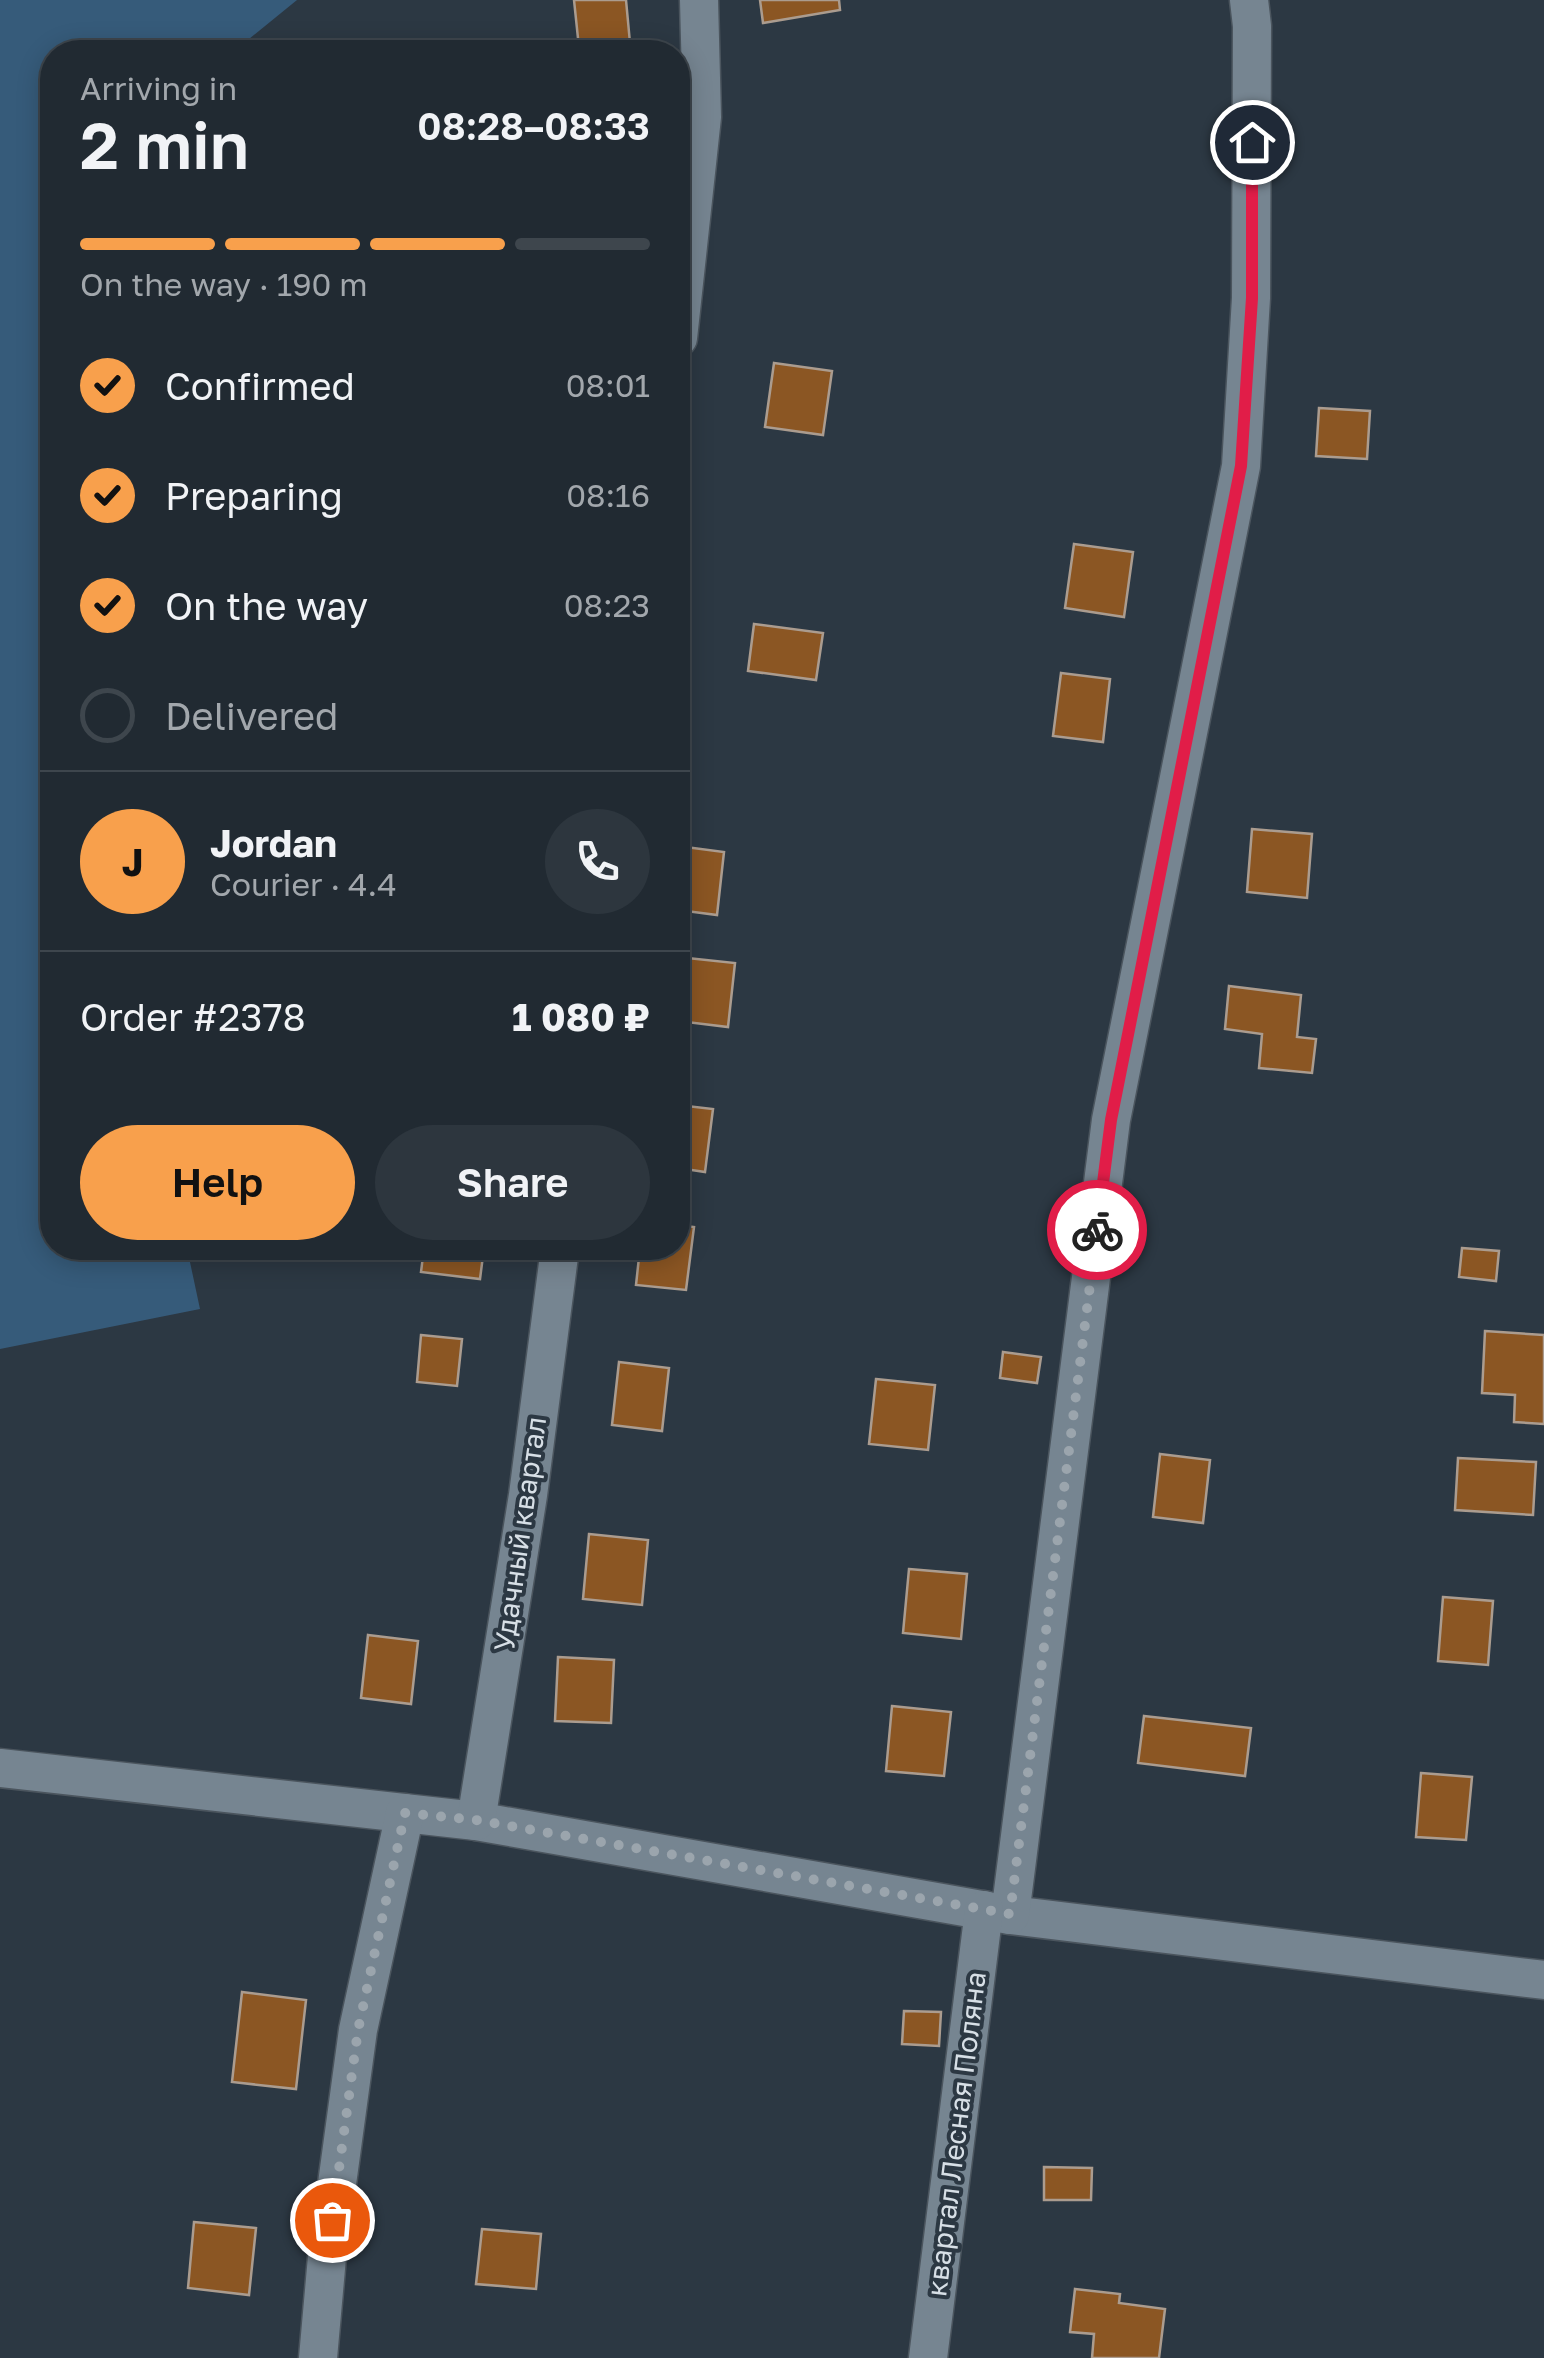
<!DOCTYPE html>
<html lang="en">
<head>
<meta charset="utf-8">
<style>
  :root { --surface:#212a32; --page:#2d363e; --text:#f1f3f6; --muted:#a2a7ac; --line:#3e464d; --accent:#f8a04c }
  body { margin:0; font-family:"Golos Text",sans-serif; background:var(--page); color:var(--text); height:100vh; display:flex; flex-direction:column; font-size:38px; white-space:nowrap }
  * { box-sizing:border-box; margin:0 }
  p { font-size:32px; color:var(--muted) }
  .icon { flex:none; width:55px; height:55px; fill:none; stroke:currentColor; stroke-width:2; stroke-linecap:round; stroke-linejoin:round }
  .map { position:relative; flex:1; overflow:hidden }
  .details { position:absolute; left:40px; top:40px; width:650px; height:1220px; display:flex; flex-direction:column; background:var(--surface); border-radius:40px; box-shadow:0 5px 25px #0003,0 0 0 2px var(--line) }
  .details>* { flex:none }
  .pin { position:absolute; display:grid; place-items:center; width:85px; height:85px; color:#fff; margin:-42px; border:5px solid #fff; border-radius:50%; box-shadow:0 2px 10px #0007 }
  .courier { position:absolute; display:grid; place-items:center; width:100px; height:100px; margin:-50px; border:8px solid #e11d48; border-radius:50%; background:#fff; color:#222; box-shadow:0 2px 12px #0007 }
  .head em { font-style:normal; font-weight:600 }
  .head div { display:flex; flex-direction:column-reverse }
  .head { display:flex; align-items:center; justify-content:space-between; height:170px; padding:0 40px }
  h1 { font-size:65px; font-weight:600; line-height:75px }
  .bar { display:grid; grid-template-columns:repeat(4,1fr); gap:15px 10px; align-content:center; height:120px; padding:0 40px }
  .bar i { height:12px; border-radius:8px; background:var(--line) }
  .bar .active { background:var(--accent) }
  .bar p { grid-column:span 4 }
  .line { display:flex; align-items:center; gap:25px; padding:0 40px; border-top:2px solid var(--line) }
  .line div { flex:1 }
  .round { display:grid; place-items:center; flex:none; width:105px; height:105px; border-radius:52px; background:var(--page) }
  ol { padding:0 40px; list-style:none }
  li { display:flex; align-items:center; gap:30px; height:110px }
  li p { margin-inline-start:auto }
  li .icon { padding:10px; border-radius:50%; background:var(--accent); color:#111; stroke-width:4 }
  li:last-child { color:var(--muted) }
  li i { width:55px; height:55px; border:5px solid var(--line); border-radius:50% }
  .cta { display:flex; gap:20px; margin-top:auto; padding:20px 40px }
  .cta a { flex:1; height:115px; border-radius:60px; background:var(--accent); color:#111; font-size:40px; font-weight:600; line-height:115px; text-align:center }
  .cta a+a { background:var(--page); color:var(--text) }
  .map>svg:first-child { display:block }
  .green { fill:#365b7a }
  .building { fill:#8b5623; stroke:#ab9c8f; stroke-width:2.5 }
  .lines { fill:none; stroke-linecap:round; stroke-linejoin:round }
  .minor-casing { stroke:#4b555e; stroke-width:41 }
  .minor { stroke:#768591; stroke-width:38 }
  .done { stroke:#9ba5ad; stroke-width:10; stroke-dasharray:0 18 }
  .route { stroke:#e11d48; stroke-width:12 }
  .labels { text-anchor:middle; stroke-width:8; stroke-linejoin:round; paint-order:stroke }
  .street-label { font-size:28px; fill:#d7dfe6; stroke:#2c3843 }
</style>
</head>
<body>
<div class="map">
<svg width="1544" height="2358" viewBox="0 0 1544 2358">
  <rect width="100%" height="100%" fill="#2c3843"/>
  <!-- green -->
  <polygon class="green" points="0,0 297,0 249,39 242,52 52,52 52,1248 187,1248 200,1309 0,1349"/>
  <!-- building -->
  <g class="building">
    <polygon points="574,0 626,0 630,43 579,48"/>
    <polygon points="760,0 839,0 840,10 763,23"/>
    <polygon points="774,363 832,371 823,435 765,427"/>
    <polygon points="1319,408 1370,411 1367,459 1316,456"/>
    <polygon points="1074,544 1133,552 1124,617 1065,608"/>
    <polygon points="754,624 823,633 816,680 748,671"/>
    <polygon points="1061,673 1110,679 1103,742 1053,736"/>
    <polygon points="1252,829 1312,834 1307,898 1247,892"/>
    <polygon points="678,846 724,852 717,915 678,910"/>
    <polygon points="678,957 735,963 728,1027 678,1021"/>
    <polygon points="1229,986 1301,995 1297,1037 1316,1039 1312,1073 1259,1068 1262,1034 1225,1029"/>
    <polygon points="678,1105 713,1109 705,1172 678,1168"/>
    <polygon points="678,1225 694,1227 686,1290 636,1285 640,1248 678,1248"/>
    <polygon points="424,1248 484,1248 480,1279 421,1272"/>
    <polygon points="1462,1248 1499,1251 1496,1281 1459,1277"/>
    <polygon points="1485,1331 1544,1335 1544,1424 1514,1422 1515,1395 1482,1393"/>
    <polygon points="421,1335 462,1339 457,1386 417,1382"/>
    <polygon points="1003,1352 1041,1357 1037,1383 1000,1378"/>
    <polygon points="619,1362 669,1368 662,1431 612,1425"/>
    <polygon points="876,1379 935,1385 928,1450 869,1444"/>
    <polygon points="1160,1454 1210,1460 1203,1523 1153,1517"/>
    <polygon points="1458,1458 1536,1462 1533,1515 1455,1510"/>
    <polygon points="589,1534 648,1540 642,1605 583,1599"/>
    <polygon points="909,1569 967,1574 961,1639 903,1633"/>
    <polygon points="1443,1597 1493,1601 1488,1665 1438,1661"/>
    <polygon points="368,1635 418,1641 411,1704 361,1698"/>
    <polygon points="558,1657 614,1660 611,1723 555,1721"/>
    <polygon points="892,1706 951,1712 944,1776 886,1771"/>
    <polygon points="1144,1716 1251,1728 1245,1776 1138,1763"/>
    <polygon points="1421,1773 1472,1777 1466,1840 1416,1837"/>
    <polygon points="242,1992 306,2000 296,2089 232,2082"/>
    <polygon points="904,2011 941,2012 939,2046 902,2044"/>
    <polygon points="1044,2167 1092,2168 1091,2200 1044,2200"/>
    <polygon points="194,2222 256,2228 249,2295 188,2288"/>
    <polygon points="482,2229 541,2234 536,2289 476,2284"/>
    <polygon points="1075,2289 1120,2294 1119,2303 1165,2309 1159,2358 1092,2358 1094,2334 1070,2332"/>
  </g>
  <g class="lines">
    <!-- minor casing -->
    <g class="minor-casing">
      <g id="minor">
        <polyline points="678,338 702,117 699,0"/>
        <polyline points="0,1768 476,1821 1010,1915 1544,1980"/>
        <polyline points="476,1821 528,1495 560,1248"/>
        <polyline points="1010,1915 1111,1120 1241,466 1251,298 1252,26 1249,0"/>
        <polyline points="318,2358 327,2257 358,2030 405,1813"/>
        <polyline points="928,2358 984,1910"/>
      </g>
    </g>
    <!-- minor -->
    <use href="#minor" class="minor"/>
  </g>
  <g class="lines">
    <!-- done -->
    <polyline class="done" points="332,2220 358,2030 405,1813 476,1820 1010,1914 1097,1230"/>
    <!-- route -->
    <polyline class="route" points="1097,1230 1111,1120 1241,466 1252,298 1252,142"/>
  </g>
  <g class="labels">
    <!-- street labels -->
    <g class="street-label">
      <text transform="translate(520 1534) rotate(-82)" y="10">Удачный квартал</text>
      <text transform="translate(956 2134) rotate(-83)" y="10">квартал Лесная Поляна</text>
    </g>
  </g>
</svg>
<div class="pin" style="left:332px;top:2220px;background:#ea580c"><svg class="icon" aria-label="bag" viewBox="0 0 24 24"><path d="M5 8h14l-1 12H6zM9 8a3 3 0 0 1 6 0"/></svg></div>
<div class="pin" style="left:1252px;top:142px;background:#1f2937"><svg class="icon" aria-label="home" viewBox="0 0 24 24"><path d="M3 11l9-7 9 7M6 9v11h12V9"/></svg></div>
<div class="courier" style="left:1097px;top:1230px"><svg class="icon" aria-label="bike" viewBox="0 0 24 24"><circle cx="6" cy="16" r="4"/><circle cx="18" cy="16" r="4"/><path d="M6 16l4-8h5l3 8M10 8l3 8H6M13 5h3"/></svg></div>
<section class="details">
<div class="head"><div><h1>2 min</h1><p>Arriving in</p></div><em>08:28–08:33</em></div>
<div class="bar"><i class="active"></i><i class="active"></i><i class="active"></i><i></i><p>On the way · 190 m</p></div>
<ol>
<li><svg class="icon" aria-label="check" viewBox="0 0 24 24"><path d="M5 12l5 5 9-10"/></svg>Confirmed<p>08:01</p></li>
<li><svg class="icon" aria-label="check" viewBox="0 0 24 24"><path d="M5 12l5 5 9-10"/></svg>Preparing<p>08:16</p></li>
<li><svg class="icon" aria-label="check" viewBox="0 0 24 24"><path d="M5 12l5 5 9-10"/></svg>On the way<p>08:23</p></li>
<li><i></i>Delivered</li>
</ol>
<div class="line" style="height:180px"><b class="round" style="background:var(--accent);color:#111">J</b><div><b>Jordan</b><p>Courier · 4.4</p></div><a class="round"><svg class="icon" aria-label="phone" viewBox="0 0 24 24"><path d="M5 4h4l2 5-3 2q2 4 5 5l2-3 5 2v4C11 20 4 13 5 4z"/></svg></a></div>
<div class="line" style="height:130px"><div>Order #2378</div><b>1 080 ₽</b></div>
<div class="cta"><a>Help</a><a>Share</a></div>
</section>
</div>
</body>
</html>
